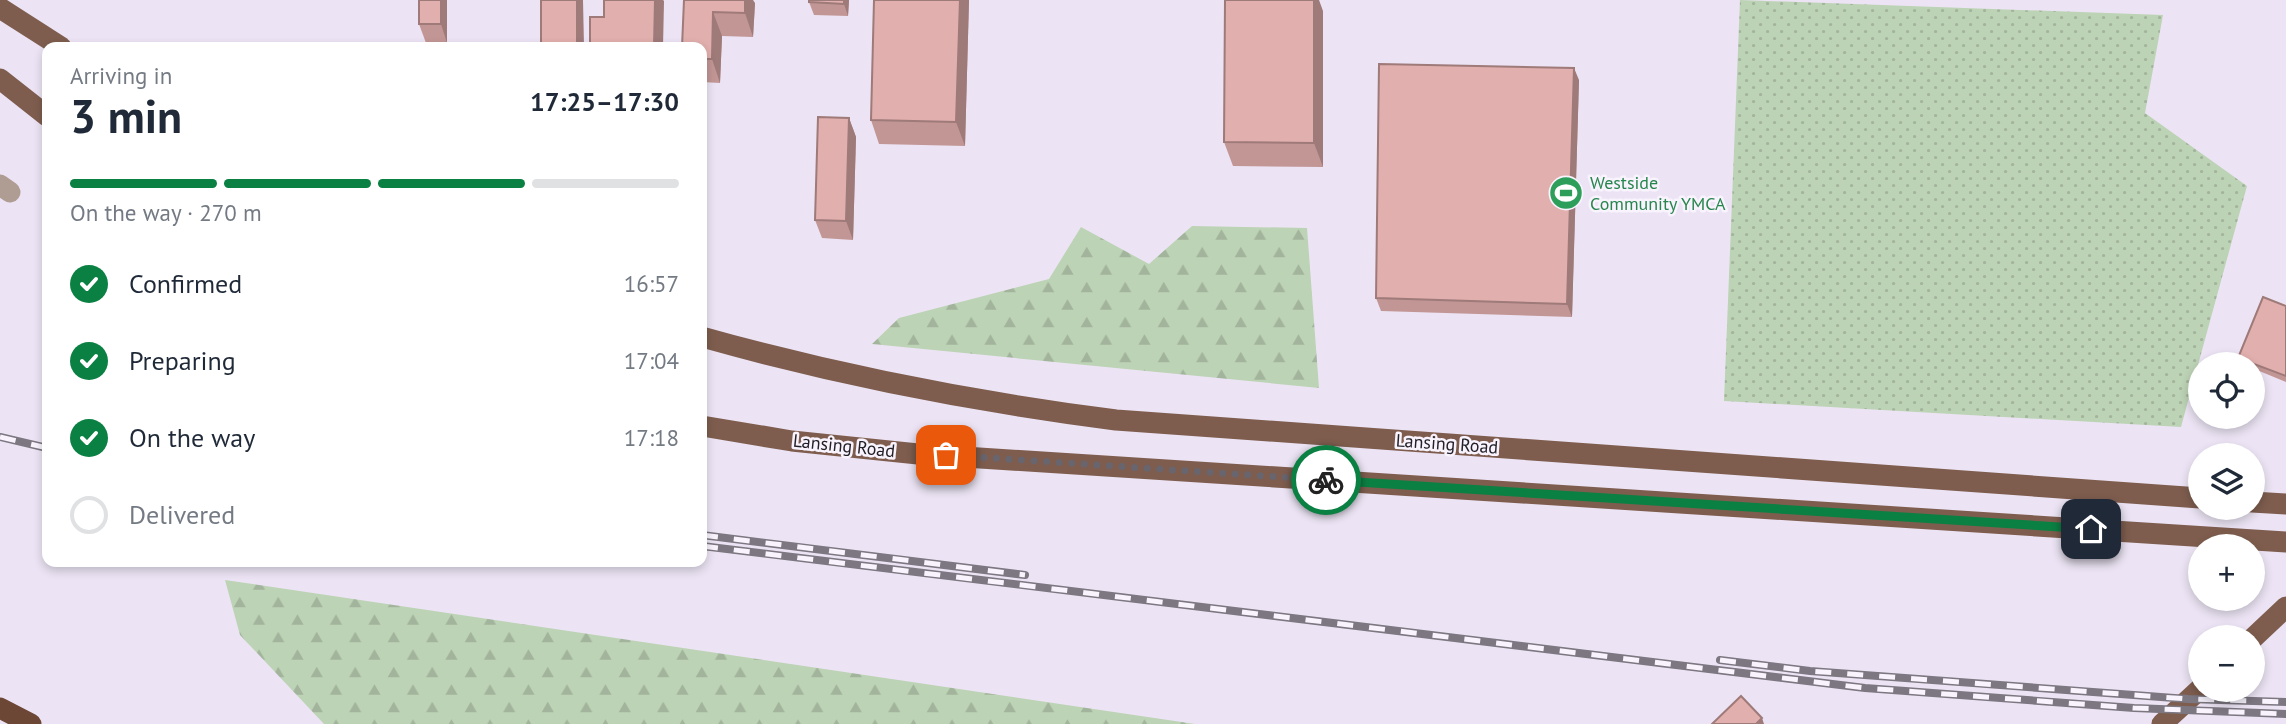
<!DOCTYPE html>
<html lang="en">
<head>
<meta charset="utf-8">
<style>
  :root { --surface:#fff; --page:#f2f2f3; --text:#1f2937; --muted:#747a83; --line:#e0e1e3; --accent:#0b8043 }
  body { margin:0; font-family:"PT Sans",sans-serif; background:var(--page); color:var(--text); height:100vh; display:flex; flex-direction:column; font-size:26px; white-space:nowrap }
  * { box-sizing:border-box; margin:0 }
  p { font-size:23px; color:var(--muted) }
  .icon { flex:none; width:38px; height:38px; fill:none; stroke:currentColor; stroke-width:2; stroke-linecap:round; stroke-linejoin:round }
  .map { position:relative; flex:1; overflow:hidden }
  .side { position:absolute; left:42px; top:42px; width:665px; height:525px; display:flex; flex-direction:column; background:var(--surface); border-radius:14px; box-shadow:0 4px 10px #0003 }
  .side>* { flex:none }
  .buttons { position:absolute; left:2188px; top:352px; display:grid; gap:14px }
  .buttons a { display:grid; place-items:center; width:77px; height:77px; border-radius:50%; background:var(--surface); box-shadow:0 4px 10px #0003; font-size:35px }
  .pin { position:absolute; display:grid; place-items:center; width:60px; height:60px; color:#fff; margin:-30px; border-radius:14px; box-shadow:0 4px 10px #0006 }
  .courier { position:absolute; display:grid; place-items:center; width:70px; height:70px; margin:-35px; border:5px solid #0b8043; border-radius:50%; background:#fff; color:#222; box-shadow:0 2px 9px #0007 }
  .overview em { font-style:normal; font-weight:600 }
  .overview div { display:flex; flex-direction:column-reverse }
  .overview { display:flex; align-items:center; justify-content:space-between; height:119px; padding:0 28px }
  h1 { font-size:46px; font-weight:600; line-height:52px }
  .bar { display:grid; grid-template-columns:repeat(4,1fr); gap:10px 7px; align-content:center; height:84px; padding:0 28px }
  .bar i { height:9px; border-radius:5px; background:var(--line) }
  .bar .active { background:var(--accent) }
  .bar p { grid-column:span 4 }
  ol { padding:0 28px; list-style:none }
  li { display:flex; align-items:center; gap:21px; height:77px }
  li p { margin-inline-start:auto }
  li .icon { padding:7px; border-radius:50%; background:var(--accent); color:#fff; stroke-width:4 }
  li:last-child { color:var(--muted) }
  li i { width:38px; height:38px; border:4px solid var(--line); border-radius:50% }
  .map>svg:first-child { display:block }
  .grass { fill:url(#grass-dots) }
  .forest { fill:url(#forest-firs) }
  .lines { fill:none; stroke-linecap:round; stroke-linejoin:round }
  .minor { stroke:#af9c93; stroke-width:21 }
  .major { stroke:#7e5d4e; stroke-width:21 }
  .highway { stroke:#6c4736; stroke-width:21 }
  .rail-casing { stroke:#7c7781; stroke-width:8 }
  .rail { stroke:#f8f3fd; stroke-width:5; stroke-dasharray:16; stroke-linecap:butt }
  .wall { fill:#c29695 }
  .shaded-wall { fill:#9e7a79 }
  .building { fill:#e1afad; stroke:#9e7a79; stroke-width:2 }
  .done { stroke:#69656e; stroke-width:7; stroke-dasharray:0 12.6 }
  .route { stroke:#0b8043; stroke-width:9 }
  .labels { text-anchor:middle; stroke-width:5; stroke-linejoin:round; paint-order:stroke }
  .leisure-label { font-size:18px; fill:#27864d; stroke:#f8f3fd; text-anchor:start }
  .street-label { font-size:18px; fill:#232026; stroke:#f8f3fd }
</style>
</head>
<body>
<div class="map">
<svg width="2286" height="724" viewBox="0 0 2286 724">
  <defs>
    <pattern id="grass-dots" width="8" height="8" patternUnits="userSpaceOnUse" patternTransform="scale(1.75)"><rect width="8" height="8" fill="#bdd3b5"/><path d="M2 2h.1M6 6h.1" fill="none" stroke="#a2b59c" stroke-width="1.8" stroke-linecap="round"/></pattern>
    <pattern id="forest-firs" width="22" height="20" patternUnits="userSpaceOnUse" patternTransform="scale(1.75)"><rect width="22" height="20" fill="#bdd3b5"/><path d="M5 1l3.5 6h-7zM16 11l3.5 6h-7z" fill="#a2b59c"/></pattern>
  </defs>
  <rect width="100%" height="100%" fill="#ece4f4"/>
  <!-- grass -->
  <polygon class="grass" points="1740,0 2163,15 2145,113 2247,186 2181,427 1724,401"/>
  <!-- forest -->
  <g class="forest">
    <polygon points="1192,226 1307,228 1319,388 872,344 899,318 1049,279 1081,227 1149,264"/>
    <polygon points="225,580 1195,724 324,724 240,635"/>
  </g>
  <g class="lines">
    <!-- minor -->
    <polyline class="minor" points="0,185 10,192"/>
    <!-- major -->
    <g class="major">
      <polyline points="0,8 61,47"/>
      <polyline points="0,79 47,116"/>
      <path d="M702,337C837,375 976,402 1116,420L2200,498"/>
      <polyline points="702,426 792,441 918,454 2286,542"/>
      <polyline points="2252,502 2286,504"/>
      <polyline points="2252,639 2286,607"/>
      <polyline points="2162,724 2200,689"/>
    </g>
    <!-- highway -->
    <polyline class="highway" points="0,708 31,724"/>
    <!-- rail casing -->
    <g class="rail-casing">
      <g id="rail">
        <polyline points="0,437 47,448"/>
        <polyline points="702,535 1025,575"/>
        <polyline points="702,546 1865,688 2134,708 2286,714"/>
        <polyline points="1720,660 1810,671 2188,699 2286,702"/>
      </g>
    </g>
    <!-- rail -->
    <use href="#rail" class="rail"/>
  </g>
  <!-- wall -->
  <g class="wall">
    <polygon points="447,0 447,43 426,43 419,24"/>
    <polygon points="541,0 584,47 542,47"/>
    <polygon points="684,0 755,3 753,37 722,36 720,83 702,82 702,47"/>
    <polygon points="849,0 848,16 814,15 809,2"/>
    <polygon points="969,0 965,146 879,144 871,120"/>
    <polygon points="1323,11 1323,167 1233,166 1224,142"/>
    <polygon points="1579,80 1572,317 1381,311 1376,298"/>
    <polygon points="849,118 856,137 853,240 822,238 815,220"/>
    <polygon points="2286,306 2286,382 2252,368 2252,364 2241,364 2238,358"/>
  </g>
  <!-- shaded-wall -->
  <g class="shaded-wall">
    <polygon points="441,0 447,0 447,43 441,24"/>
    <polygon points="577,0 583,0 584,47 578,47 577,45"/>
    <polygon points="655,0 663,0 664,1 663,47 654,47"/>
    <polygon points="745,0 753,0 755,3 753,37 745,13"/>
    <polygon points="844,0 849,0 848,16 844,4"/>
    <polygon points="960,0 969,0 965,146 956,122"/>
    <polygon points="1314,0 1319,0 1323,11 1323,167 1314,143"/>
    <polygon points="713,12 722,36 720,83 712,59"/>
    <polygon points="1574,68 1579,80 1572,317 1567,304"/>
    <polygon points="849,118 856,137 853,240 846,221"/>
    <polygon points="1762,718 1764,724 1756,724"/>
  </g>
  <!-- building -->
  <g class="building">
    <rect x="419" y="0" width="22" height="24"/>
    <rect x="541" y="0" width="36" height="45"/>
    <polygon points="604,0 655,0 654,47 590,47 590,17 604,17"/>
    <polygon points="684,0 745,0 745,13 713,12 712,59 702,59 702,47 682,47"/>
    <polygon points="809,0 844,0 844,4 809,2"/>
    <polygon points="874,0 960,0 956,122 871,120"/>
    <polygon points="1225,0 1314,0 1314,143 1224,142"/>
    <polygon points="1379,64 1574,68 1567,304 1376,298"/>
    <polygon points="818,117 849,118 846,221 815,220"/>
    <polygon points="2263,297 2286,306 2286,376 2238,358"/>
    <polygon points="1741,696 1762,718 1756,724 1712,724"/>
  </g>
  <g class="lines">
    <!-- done -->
    <polyline class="done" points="946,455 1326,480"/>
    <!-- route -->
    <polyline class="route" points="1326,480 2091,529"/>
  </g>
  <!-- icons -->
  <defs>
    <g id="stadium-disc" transform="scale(1.75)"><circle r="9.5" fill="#2e9e5b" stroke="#f8f3fd"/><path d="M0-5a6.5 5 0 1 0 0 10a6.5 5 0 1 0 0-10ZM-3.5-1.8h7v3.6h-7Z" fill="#fff"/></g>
  </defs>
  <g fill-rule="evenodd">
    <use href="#stadium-disc" x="1566" y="193"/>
  </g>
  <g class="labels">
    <!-- leisure labels -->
    <g class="leisure-label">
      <text x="1590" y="189">Westside<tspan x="1590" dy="21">Community YMCA</tspan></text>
    </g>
    <!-- street labels -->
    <g class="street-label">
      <text transform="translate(1447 444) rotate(4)" y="6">Lansing Road</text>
      <text transform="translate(844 446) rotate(6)" y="6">Lansing Road</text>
    </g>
  </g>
</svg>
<div class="buttons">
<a><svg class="icon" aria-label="locate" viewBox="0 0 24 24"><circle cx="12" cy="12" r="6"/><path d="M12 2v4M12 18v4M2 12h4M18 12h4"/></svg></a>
<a><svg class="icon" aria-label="layers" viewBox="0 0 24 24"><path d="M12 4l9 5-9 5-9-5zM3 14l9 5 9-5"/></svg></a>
<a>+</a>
<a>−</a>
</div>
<div class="pin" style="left:946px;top:455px;background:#ea580c"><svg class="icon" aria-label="bag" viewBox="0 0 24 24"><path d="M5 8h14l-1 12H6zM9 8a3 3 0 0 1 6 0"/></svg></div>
<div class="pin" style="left:2091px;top:529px;background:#1f2937"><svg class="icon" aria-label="home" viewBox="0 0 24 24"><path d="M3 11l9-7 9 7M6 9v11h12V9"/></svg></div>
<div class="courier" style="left:1326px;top:480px"><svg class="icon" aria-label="bike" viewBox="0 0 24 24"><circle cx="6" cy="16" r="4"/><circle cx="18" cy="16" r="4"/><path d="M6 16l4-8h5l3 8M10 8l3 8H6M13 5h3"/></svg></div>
<section class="side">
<div class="overview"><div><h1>3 min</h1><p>Arriving in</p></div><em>17:25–17:30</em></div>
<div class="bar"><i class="active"></i><i class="active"></i><i class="active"></i><i></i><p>On the way · 270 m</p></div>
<ol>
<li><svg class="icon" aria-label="check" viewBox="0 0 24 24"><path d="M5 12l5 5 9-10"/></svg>Confirmed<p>16:57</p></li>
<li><svg class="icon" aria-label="check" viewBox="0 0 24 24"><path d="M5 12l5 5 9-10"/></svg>Preparing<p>17:04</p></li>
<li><svg class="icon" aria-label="check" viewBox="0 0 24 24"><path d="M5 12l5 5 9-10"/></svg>On the way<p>17:18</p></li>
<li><i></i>Delivered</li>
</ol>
</section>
</div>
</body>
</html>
